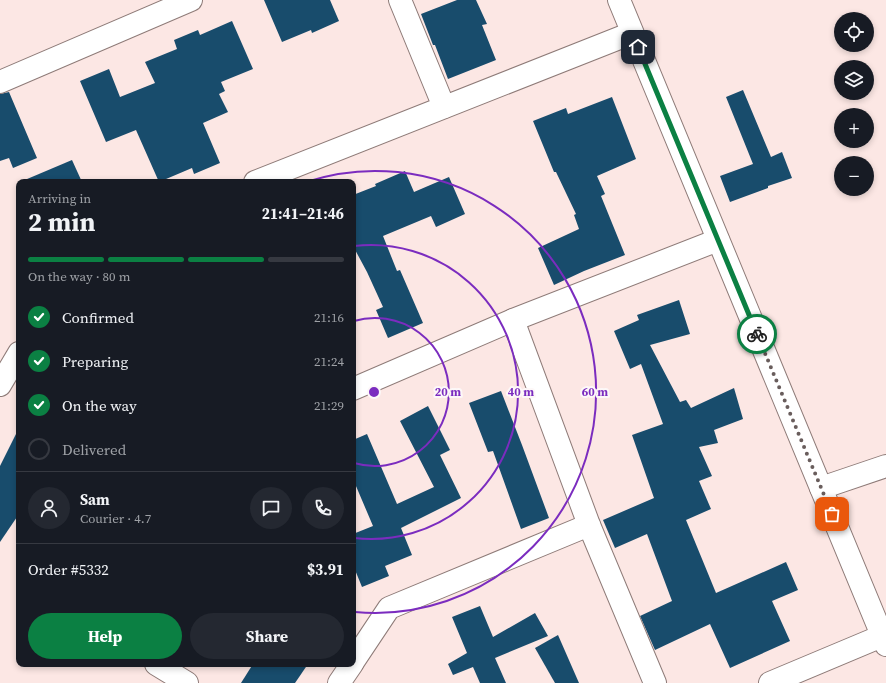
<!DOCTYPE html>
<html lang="en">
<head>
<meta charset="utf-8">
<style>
  :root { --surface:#171b24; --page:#242831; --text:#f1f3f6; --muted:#9ea1a6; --line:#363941; --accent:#0b8043 }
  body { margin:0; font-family:"Source Serif 4",serif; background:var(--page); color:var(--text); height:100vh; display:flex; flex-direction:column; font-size:15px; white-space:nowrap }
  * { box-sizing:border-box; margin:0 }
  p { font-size:13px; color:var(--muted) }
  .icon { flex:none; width:22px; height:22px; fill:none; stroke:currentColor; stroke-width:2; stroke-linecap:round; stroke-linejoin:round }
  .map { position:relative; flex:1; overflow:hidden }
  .side { position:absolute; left:16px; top:179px; width:340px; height:488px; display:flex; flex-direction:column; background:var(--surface); border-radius:8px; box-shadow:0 2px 6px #0003 }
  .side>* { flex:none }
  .controls { position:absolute; left:834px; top:12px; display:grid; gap:8px }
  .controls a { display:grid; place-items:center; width:40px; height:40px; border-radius:50%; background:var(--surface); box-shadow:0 2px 6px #0003; font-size:20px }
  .pin { position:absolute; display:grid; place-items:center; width:34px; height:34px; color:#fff; margin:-17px; border-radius:8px; box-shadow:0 2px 6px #0006 }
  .courier { position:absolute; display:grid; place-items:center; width:40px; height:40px; margin:-20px; border:3px solid #0b8043; border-radius:50%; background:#fff; color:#222; box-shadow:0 1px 5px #0007 }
  .headline em { font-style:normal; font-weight:700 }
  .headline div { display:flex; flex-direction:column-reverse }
  .headline { display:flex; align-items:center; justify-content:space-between; height:68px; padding:0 12px }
  h1 { font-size:26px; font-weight:700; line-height:30px }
  .bar { display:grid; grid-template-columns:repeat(4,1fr); gap:6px 4px; align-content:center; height:48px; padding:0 12px }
  .bar i { height:5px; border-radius:3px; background:var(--line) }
  .bar .on { background:var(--accent) }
  .bar p { grid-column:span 4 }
  .line { display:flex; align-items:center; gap:10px; padding:0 12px; border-top:1px solid var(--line) }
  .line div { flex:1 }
  .round { display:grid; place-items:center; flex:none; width:42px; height:42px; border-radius:21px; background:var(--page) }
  ol { padding:0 12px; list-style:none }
  li { display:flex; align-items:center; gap:12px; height:44px }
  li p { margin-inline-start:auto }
  li .icon { padding:4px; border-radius:50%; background:var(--accent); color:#fff; stroke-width:4 }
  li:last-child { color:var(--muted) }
  li i { width:22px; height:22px; border:2px solid var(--line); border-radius:50% }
  .button { display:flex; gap:8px; margin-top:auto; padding:8px 12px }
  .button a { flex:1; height:46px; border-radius:24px; background:var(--accent); color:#fff; font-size:16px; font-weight:700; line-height:46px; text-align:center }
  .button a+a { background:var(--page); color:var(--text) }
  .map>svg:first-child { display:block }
  .building { fill:#184c6c }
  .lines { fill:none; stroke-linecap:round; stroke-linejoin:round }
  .minor-casing { stroke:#8e7b78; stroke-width:24 }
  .minor { stroke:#fff; stroke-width:22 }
  .done { stroke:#695d5c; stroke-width:4; stroke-dasharray:0 7.2 }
  .route { stroke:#0b8043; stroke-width:5 }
  .ring { fill:none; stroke:#7b2cbf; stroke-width:2 }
  .centre { fill:#7b2cbf; stroke:#fdf8f8; stroke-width:2 }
  .ring-label { font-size:12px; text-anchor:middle; font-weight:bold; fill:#7b2cbf; stroke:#fdf8f8; stroke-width:4; stroke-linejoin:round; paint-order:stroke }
</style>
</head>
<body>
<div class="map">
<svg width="886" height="683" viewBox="0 0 886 683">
  <rect width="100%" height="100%" fill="#fce7e4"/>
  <!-- building -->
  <g class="building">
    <polygon points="264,0 330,0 339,21 312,33 311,30 282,42"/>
    <polygon points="457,0 476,0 487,24 482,25 496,60 448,79 435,45 433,45 421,14"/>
    <polygon points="232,21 253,69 221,82 225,91 219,94 228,112 203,123 220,163 194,174 192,168 159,182 136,130 106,142 80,81 109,69 120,97 155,83 145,62 177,49 174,40 198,30 200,35"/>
    <polygon points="743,90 771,157 782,152 792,178 768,186 768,188 730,202 720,176 753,164 726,97"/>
    <polygon points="9,92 37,158 13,168 9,158 0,161 0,94"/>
    <polygon points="612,97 636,159 597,176 605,194 601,196 625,255 584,271 554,285 538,248 579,229 574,215 576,214 556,172 554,172 533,121 566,108 568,114"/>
    <polygon points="72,160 82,182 20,182"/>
    <polygon points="405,171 414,192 449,177 465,214 436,227 431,216 383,236 397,271 400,270 423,323 388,338 376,310 383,307 367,272 353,246 353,195 376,186 375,184"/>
    <polygon points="679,300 690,334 650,345 680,402 686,400 691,408 734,388 743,419 714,430 718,443 699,447 712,476 699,481 711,509 686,520 716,593 786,562 798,590 772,601 790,641 730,668 710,624 655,650 640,616 672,601 647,534 615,548 603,520 654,498 632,435 663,424 641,364 630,369 614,331 639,320 637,315"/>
    <polygon points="501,391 522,445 549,518 521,529 493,451 488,452 469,403"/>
    <polygon points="428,406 450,450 440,455 461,498 401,528 412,555 385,566 389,576 362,587 353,565 353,534 373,526 353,479 353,440 367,434 397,504 434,487 400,421"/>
    <polygon points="19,428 19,514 0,542 0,466"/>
    <polygon points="480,606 493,637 535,613 548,636 495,658 506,683 480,683 473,667 453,675 448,664 467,653 452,617"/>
    <polygon points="558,635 579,683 555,683 535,648"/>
    <polygon points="253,664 308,664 295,683 241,683"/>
  </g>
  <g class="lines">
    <!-- minor casing -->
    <g class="minor-casing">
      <g id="minor">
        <polyline points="400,0 444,107"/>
        <polyline points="619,0 886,645"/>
        <polyline points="0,82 191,0"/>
        <polyline points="255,182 632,33"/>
        <polyline points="513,320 589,525 655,683"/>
        <polyline points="0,385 19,353"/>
        <polyline points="353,389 513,320 718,240"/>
        <polyline points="821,488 886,466"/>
        <polyline points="353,662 389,608 589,525"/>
        <polyline points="156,664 187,683"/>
        <polyline points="339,683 352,664"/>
        <polyline points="770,683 882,636"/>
      </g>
    </g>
    <!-- minor -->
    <use href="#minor" class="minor"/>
  </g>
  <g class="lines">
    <!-- done -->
    <polyline class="done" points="757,334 832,514"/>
    <!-- route -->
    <polyline class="route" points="638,47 757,334"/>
  </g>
  <!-- distance rings -->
  <g class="ring">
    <path d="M354 321A74 74 0 1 1 354 463"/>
    <path d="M354 246A147 147 0 1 1 354 538"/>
    <path d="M306 182A221 221 0 1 1 355 612"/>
  </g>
  <circle cx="374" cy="392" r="6" class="centre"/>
  <g class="ring-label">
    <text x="448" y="396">20 m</text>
    <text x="521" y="396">40 m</text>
    <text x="595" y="396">60 m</text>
  </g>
</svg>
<div class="controls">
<a><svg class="icon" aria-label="locate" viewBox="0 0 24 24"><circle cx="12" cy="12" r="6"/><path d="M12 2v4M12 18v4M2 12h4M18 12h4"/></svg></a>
<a><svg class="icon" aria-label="layers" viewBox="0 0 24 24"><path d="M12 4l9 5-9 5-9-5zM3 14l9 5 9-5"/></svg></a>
<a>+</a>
<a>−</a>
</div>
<div class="pin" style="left:832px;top:514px;background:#ea580c"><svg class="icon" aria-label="bag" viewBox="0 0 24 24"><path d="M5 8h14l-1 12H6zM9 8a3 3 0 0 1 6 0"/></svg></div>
<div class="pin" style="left:638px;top:47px;background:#1f2937"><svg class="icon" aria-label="home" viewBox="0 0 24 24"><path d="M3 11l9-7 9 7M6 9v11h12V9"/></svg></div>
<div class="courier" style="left:757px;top:334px"><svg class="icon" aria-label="bike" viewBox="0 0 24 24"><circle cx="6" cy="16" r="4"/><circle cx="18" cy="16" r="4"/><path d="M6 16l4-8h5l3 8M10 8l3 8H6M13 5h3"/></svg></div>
<section class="side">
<div class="headline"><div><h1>2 min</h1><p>Arriving in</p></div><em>21:41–21:46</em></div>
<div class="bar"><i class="on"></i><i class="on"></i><i class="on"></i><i></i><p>On the way · 80 m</p></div>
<ol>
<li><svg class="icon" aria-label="check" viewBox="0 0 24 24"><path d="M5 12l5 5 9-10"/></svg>Confirmed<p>21:16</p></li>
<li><svg class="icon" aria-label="check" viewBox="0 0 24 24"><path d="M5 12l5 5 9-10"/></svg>Preparing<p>21:24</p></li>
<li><svg class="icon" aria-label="check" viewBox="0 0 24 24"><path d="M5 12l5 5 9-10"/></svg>On the way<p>21:29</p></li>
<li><i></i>Delivered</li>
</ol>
<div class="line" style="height:72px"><a class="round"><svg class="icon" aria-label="person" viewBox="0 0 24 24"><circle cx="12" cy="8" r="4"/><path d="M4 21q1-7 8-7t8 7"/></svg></a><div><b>Sam</b><p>Courier · 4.7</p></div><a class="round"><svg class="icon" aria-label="chat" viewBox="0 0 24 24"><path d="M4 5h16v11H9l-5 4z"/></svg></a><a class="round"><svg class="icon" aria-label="phone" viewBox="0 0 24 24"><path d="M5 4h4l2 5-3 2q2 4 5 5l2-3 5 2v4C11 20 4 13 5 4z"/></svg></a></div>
<div class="line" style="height:52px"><div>Order #5332</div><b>$3.91</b></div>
<div class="button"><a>Help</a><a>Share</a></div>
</section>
</div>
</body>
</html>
